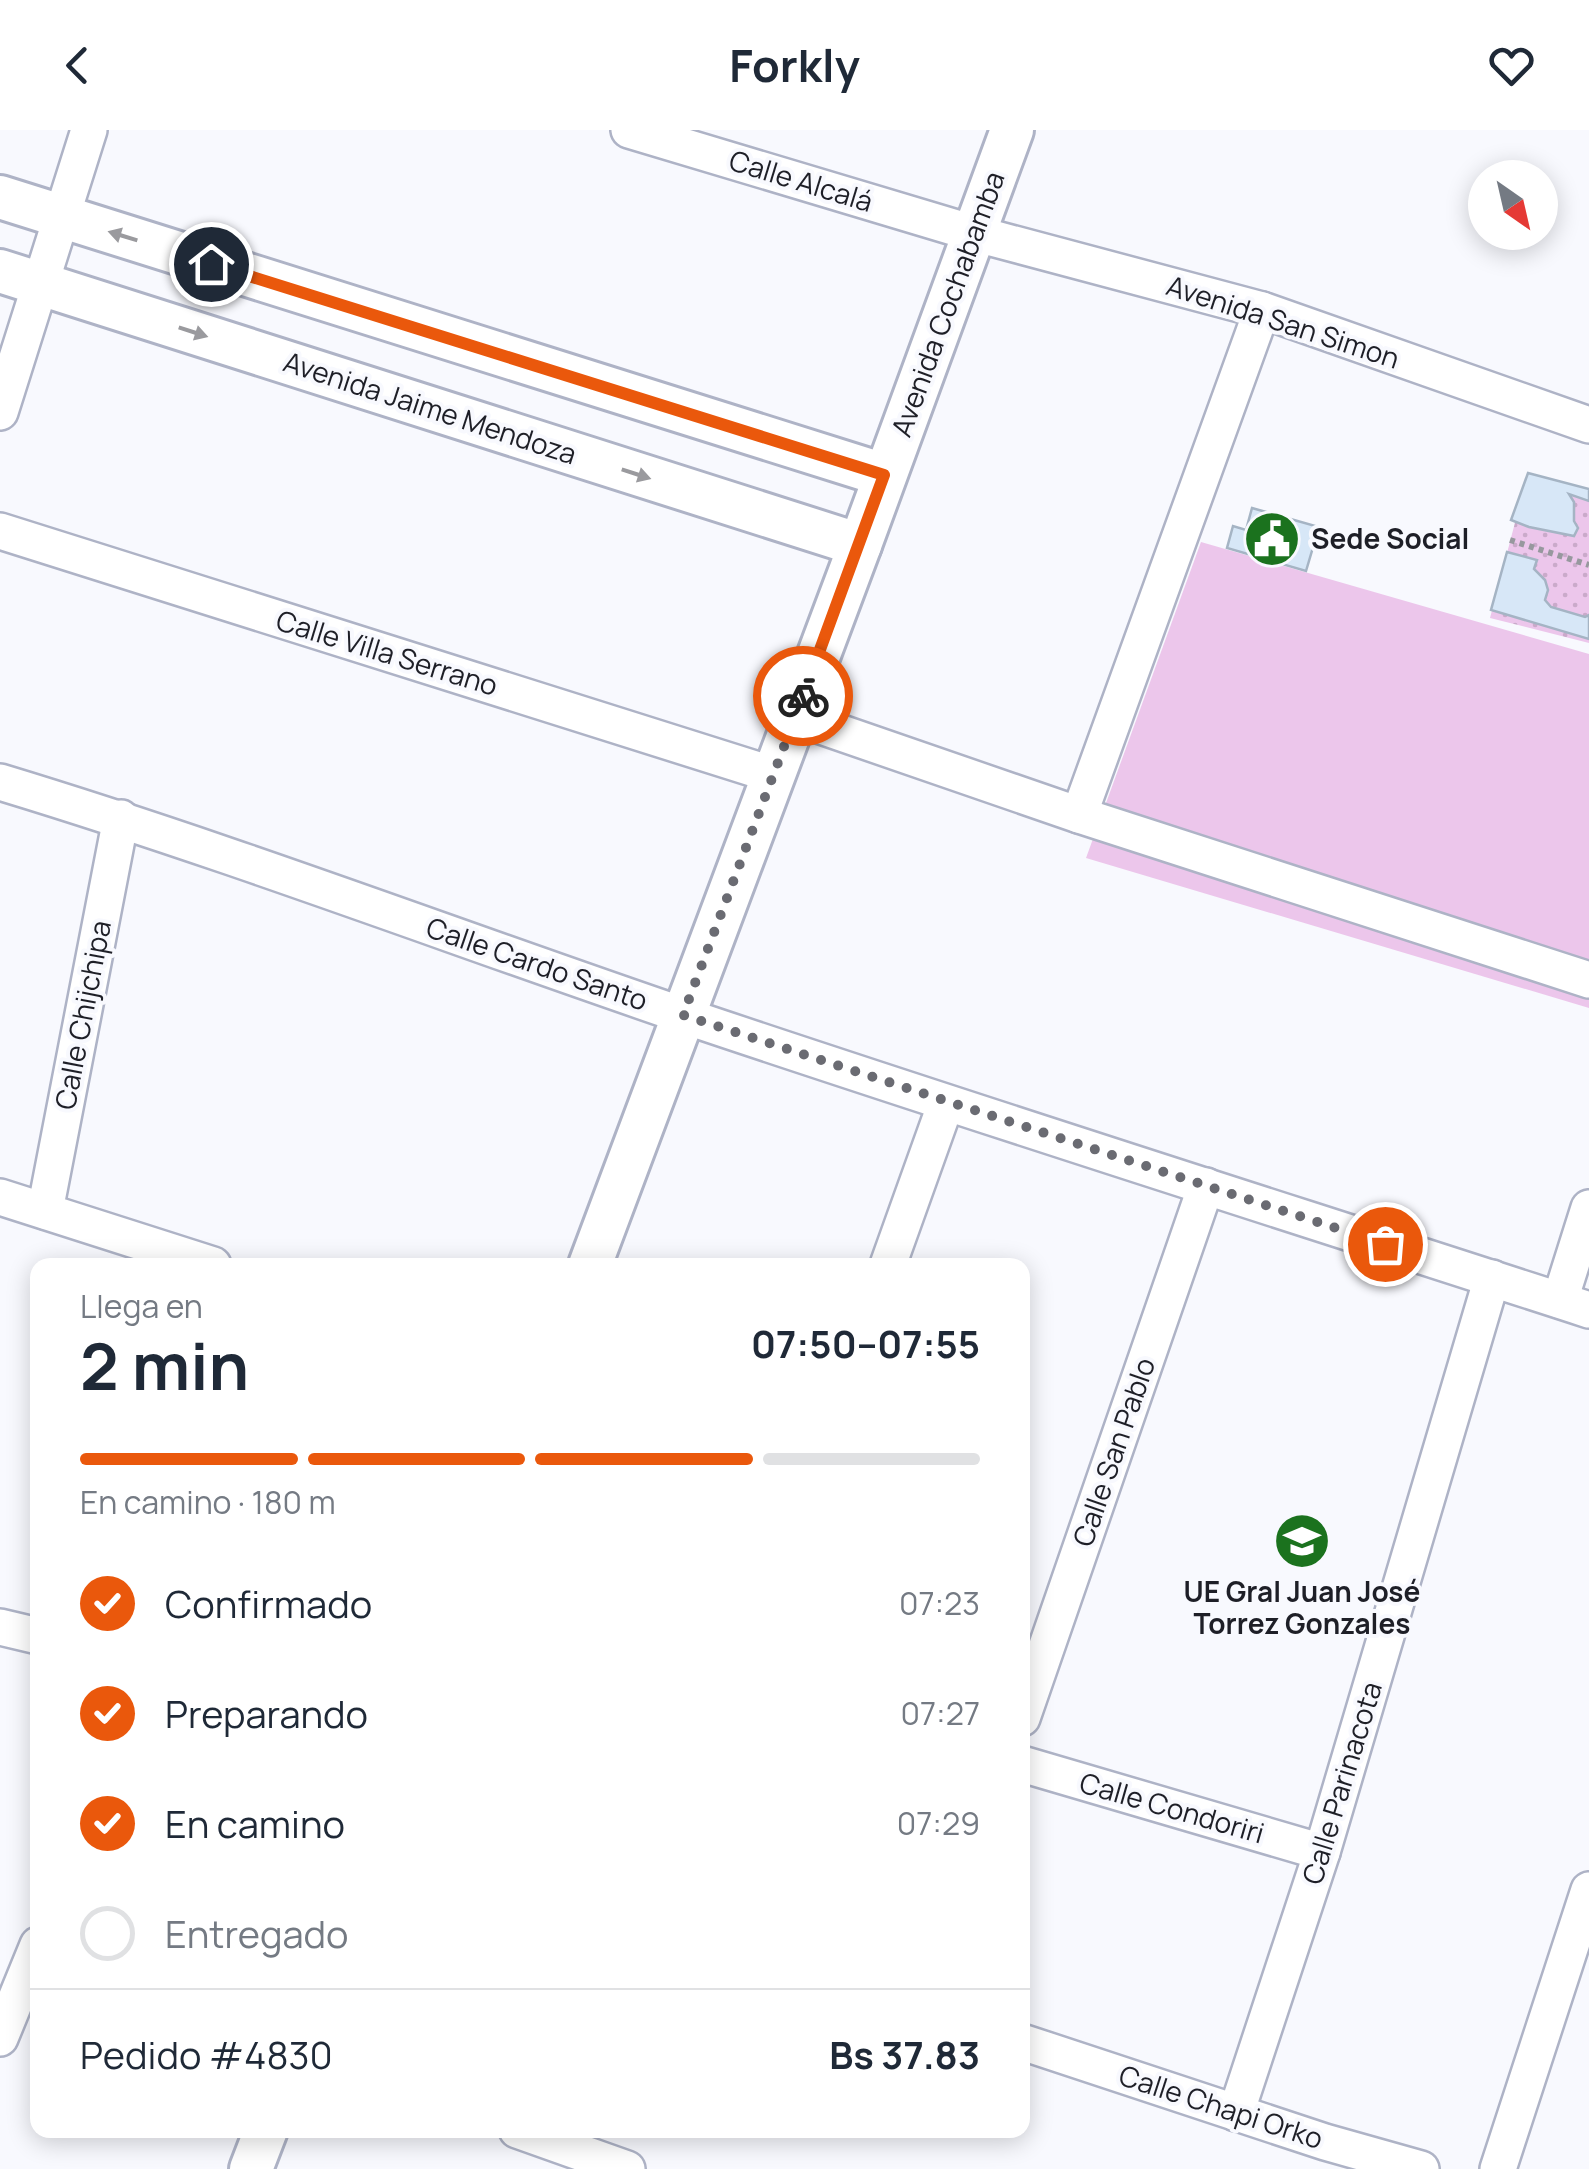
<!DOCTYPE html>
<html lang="es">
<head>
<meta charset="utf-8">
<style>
  :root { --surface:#fff; --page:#f2f2f3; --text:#1f2937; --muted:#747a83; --line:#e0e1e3; --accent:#ea580c }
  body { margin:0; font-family:Manrope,sans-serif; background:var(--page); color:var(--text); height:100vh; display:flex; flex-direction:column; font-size:38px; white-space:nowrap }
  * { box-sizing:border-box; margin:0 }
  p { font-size:32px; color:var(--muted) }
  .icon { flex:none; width:55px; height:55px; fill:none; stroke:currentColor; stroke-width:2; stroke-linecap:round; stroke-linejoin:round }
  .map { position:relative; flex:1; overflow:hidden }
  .details { position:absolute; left:30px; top:1128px; width:1000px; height:880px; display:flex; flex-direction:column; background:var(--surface); border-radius:20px; box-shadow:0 5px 25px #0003 }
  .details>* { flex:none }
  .needle { width:65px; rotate:146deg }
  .controls { position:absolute; left:1468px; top:30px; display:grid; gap:20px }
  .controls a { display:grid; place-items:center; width:90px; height:90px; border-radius:50%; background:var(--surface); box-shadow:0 5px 25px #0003; font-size:50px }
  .pin { position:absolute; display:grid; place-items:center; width:85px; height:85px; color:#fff; margin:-42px; border:5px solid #fff; border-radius:50%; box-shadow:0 2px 10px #0007 }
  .courier { position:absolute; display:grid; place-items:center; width:100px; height:100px; margin:-50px; border:8px solid #ea580c; border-radius:50%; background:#fff; color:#222; box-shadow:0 2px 12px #0007 }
  .head em { font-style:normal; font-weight:700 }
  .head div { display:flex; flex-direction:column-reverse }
  .head { display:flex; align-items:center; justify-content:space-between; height:170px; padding:0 50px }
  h1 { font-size:65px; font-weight:700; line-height:75px }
  .bar { display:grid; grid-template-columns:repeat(4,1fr); gap:15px 10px; align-content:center; height:120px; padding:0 50px }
  .bar i { height:12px; border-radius:8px; background:var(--line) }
  .bar .active { background:var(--accent) }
  .bar p { grid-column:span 4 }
  .line { display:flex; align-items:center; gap:25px; padding:0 50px; border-top:2px solid var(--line) }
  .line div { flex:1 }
  ol { padding:0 50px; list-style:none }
  li { display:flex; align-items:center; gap:30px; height:110px }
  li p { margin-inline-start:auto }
  li .icon { padding:10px; border-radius:50%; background:var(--accent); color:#fff; stroke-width:4 }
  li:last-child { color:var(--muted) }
  li i { width:55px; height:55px; border:5px solid var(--line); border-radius:50% }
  header { display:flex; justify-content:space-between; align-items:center; height:130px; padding:0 50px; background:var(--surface); font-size:45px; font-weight:700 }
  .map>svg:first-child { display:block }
  .green { fill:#ecc6eb }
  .park { fill:url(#park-dots) }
  .building { fill:#d7e7f7; stroke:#a5b4c4; stroke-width:2.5 }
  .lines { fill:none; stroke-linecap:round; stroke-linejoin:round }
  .minor-casing { stroke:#aeb3c6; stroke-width:40 }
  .major-casing { stroke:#aeb3c6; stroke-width:48 }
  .path { stroke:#97989e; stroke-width:6; stroke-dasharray:5 5; stroke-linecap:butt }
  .minor { stroke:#fff; stroke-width:35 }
  .major { stroke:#fff; stroke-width:42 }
  .oneway { fill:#9a9a9e }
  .done { stroke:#6a6b72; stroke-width:10; stroke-dasharray:0 18 }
  .route { stroke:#ea580c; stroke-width:12 }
  .labels { text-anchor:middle; stroke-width:8; stroke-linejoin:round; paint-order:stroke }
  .street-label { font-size:28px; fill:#1e1f27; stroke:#f8f9fe }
  .poi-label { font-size:28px; font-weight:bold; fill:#1e1f27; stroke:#f8f9fe; text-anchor:start }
</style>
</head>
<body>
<header><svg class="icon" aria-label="back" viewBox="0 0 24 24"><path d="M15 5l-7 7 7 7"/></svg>Forkly<svg class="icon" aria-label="heart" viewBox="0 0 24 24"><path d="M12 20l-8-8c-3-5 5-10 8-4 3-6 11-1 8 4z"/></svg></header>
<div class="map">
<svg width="1589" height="2039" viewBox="0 0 1589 2039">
  <defs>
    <pattern id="park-dots" width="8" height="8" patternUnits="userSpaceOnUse" patternTransform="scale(2.5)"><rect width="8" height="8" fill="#ecc6eb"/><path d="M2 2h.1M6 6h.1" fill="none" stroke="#caaaca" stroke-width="1.8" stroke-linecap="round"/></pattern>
  </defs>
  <rect width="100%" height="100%" fill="#f8f9fe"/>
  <!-- green -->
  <polygon class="green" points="1201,412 1589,524 1589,878 1086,728"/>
  <!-- park -->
  <polygon class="park" points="1528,343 1589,359 1589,513 1490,488"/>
  <!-- building -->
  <g class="building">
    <polygon points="1528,343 1589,359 1589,371 1569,364 1574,372 1574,391 1578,398 1574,406 1529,397 1511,390"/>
    <polygon points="1252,378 1319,397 1306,441 1227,418 1233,396 1246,400"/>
    <polygon points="1507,422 1537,430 1534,439 1545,450 1548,460 1545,470 1551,477 1585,487 1589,485 1589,509 1491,480"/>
  </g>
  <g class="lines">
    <!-- minor casing -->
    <g class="minor-casing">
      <g id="minor">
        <polyline points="629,0 973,103 1262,180 1589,295"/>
        <polyline points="0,282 89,0"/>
        <polyline points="0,401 774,645"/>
        <polyline points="795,587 1079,685 1589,850"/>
        <path d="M0,652C231,722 456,808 685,886C985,987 1287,1082 1589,1180"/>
        <polyline points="1079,685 1262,180"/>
        <polyline points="0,1067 213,1135"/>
        <polyline points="45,1081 121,688"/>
        <polyline points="888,1135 946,973"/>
        <polyline points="1560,1170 1589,1078"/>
        <polyline points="0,1497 38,1506"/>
        <polyline points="1022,1588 1206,1056"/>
        <polyline points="1022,1634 1322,1722"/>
        <polyline points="0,1908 38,1815"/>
        <polyline points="1022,1912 1325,2012 1421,2039"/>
        <polyline points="1236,1983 1322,1722 1492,1148"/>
        <polyline points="517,2000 627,2039"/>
        <polyline points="1498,2039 1589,1760"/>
      </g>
    </g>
    <!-- major casing -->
    <g class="major-casing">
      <g id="major">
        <polyline points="0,67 884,345"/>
        <polyline points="0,141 860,415"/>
        <polyline points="590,1135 860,415 1012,0"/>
        <polyline points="251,2039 266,2000"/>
      </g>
    </g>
    <!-- path -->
    <polyline class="path" points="1510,410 1589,435"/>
    <!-- minor -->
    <use href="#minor" class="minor"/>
    <!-- major -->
    <use href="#major" class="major"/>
  </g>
  <!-- one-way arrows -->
  <defs><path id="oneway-solid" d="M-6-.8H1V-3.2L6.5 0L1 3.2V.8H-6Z" transform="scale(2.5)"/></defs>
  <g class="oneway">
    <use href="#oneway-solid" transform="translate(123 106) rotate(-163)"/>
    <use href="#oneway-solid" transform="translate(193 202) rotate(18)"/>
    <use href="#oneway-solid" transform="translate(636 344) rotate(18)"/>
  </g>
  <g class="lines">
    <!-- done -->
    <polyline class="done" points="803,566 683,885 1385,1114"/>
    <!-- route -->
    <polyline class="route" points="211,134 884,345 803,566"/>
  </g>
  <!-- icons -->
  <defs>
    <g id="civic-disc" transform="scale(2.875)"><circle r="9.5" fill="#1b721e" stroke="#f8f9fe"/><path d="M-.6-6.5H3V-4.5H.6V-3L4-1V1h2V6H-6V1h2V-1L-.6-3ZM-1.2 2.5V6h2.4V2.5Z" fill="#fff"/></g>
    <g id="school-disc" transform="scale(2.875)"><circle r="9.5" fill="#1b721e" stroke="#f8f9fe"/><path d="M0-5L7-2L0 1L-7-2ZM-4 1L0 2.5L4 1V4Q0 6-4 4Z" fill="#fff"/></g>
  </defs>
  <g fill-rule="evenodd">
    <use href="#civic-disc" x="1272" y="409"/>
    <use href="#school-disc" x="1302" y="1411"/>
  </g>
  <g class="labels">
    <!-- street labels -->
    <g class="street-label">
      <text transform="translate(801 51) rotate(17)" y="10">Calle Alcalá</text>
      <text transform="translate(948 174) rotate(-70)" y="10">Avenida Cochabamba</text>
      <text transform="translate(1283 192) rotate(18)" y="10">Avenida San Simon</text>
      <text transform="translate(430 278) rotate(18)" y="10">Avenida Jaime Mendoza</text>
      <text transform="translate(387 523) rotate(17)" y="10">Calle Villa Serrano</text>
      <text transform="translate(537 834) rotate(19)" y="10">Calle Cardo Santo</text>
      <text transform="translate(83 885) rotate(-79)" y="10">Calle Chijchipa</text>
      <text transform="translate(1114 1322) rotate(-71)" y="10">Calle San Pablo</text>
      <text transform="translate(1342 1653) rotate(-73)" y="10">Calle Parinacota</text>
      <text transform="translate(1172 1678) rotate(16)" y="10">Calle Condoriri</text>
      <text transform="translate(1221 1977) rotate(18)" y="10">Calle Chapi Orko</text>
    </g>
    <!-- poi labels -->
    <g class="poi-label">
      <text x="1311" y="419">Sede Social</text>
      <text x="1302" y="1472" text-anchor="middle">UE Gral Juan José<tspan x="1302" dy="32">Torrez Gonzales</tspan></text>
    </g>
  </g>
</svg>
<div class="controls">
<a><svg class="needle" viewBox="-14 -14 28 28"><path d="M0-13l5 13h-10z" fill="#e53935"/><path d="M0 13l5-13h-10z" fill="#747a83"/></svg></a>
</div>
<div class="pin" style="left:1385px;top:1114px;background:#ea580c"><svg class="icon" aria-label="bag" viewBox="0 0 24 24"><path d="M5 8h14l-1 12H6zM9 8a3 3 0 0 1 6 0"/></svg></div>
<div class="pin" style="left:211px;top:134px;background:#1f2937"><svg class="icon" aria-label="home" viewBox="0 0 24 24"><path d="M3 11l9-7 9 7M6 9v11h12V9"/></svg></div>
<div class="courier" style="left:803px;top:566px"><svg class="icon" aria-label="bike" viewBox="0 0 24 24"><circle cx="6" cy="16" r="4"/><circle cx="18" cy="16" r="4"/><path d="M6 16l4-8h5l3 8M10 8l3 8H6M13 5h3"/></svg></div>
<section class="details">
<div class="head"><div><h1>2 min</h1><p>Llega en</p></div><em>07:50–07:55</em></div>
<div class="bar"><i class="active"></i><i class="active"></i><i class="active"></i><i></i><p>En camino · 180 m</p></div>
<ol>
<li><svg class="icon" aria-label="check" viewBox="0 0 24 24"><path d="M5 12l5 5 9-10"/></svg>Confirmado<p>07:23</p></li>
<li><svg class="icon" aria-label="check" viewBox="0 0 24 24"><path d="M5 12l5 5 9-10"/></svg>Preparando<p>07:27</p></li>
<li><svg class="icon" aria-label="check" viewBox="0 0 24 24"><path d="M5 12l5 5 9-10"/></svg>En camino<p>07:29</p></li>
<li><i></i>Entregado</li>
</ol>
<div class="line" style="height:130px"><div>Pedido #4830</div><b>Bs 37.83</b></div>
</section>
</div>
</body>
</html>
